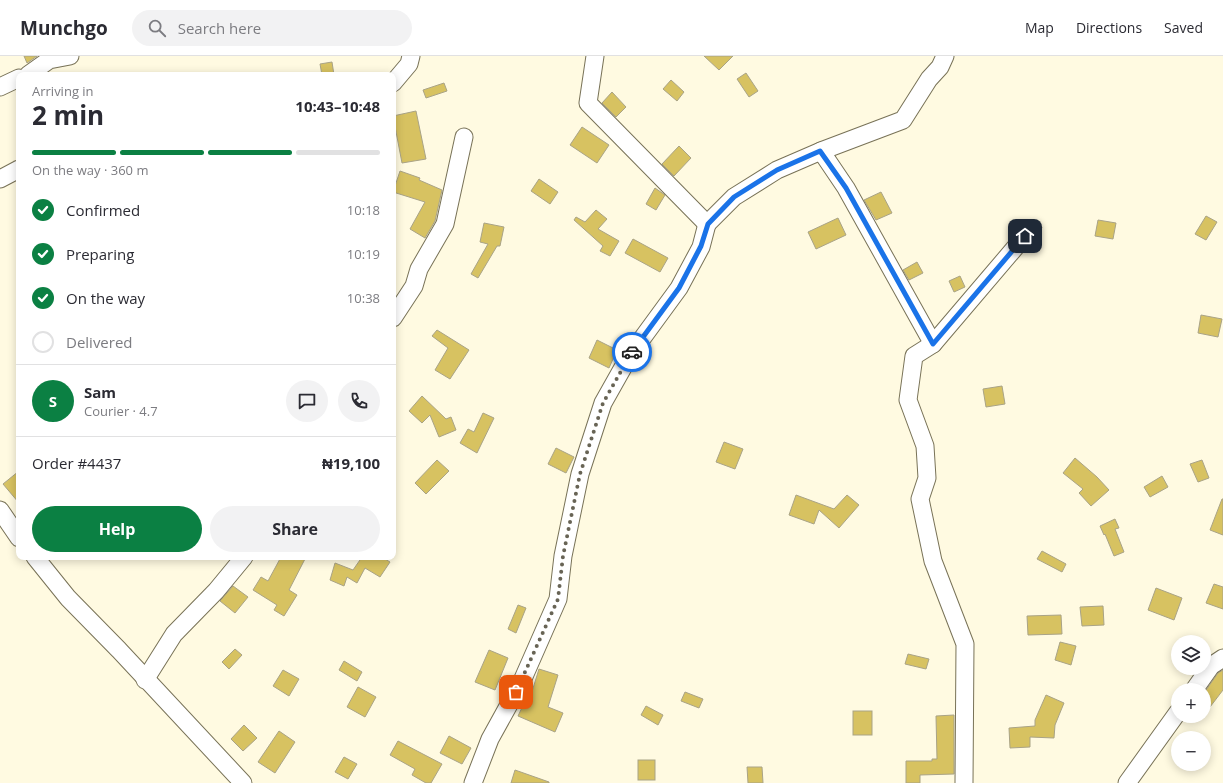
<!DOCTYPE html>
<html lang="en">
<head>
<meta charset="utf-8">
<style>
  :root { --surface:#fff; --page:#f2f2f3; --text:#2b2b33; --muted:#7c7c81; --line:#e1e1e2; --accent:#0b8043 }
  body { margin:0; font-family:"Open Sans",sans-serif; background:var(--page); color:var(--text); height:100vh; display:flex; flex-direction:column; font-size:15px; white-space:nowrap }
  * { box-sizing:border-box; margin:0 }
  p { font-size:13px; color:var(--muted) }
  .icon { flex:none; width:22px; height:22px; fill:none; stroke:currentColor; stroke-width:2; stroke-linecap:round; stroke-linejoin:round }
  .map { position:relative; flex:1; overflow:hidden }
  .panel { position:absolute; left:16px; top:16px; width:380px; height:488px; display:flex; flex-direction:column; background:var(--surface); border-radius:8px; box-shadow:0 2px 10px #0003 }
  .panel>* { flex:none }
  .tools { position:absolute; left:1171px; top:579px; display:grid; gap:8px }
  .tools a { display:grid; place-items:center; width:40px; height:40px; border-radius:50%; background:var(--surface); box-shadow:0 2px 10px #0003; font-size:20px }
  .pin { position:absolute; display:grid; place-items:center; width:34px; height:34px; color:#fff; margin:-17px; border-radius:8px; box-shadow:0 2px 6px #0006 }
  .courier { position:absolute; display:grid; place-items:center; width:40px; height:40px; margin:-20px; border:3px solid #1a73e8; border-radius:50%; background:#fff; color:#222; box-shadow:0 1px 5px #0007 }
  .summary em { font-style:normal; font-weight:700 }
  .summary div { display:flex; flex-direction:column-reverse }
  .summary { display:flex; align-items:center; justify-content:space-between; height:68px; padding:0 16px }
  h1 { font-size:26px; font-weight:700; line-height:30px }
  .bar { display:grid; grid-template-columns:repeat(4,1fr); gap:6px 4px; align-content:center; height:48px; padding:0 16px }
  .bar i { height:5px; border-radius:3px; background:var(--line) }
  .bar .current { background:var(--accent) }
  .bar p { grid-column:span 4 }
  .line { display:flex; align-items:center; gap:10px; padding:0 16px; border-top:1px solid var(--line) }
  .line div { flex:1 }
  .round { display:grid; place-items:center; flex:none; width:42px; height:42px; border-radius:21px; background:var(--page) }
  ol { padding:0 16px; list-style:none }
  li { display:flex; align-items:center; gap:12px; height:44px }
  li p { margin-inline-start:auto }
  li .icon { padding:4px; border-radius:50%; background:var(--accent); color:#fff; stroke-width:4 }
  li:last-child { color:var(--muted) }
  li i { width:22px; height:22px; border:2px solid var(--line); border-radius:50% }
  .primary-button { display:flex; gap:8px; margin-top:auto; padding:8px 16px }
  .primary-button a { flex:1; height:46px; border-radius:24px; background:var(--accent); color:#fff; font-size:16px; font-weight:700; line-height:46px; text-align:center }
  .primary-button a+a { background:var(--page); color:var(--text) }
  header { display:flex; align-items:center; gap:24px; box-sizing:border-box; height:56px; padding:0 20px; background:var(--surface); border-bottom:1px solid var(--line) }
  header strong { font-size:19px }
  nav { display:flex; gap:22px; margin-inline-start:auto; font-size:14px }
  .search { width:280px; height:36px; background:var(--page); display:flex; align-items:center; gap:10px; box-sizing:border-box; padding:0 14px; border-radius:22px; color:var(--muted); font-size:15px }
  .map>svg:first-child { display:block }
  .building { fill:#d7c261; stroke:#a9a386 }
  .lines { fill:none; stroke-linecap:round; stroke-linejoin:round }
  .minor-casing { stroke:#787257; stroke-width:19 }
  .minor { stroke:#fff; stroke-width:17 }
  .done { stroke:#686455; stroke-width:4; stroke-dasharray:0 7.2 }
  .route { stroke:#1a73e8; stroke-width:5 }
</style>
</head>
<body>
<header>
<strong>Munchgo</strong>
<div class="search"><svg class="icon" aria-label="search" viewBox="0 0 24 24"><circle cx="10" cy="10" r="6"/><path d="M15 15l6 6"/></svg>Search here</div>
<nav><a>Map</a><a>Directions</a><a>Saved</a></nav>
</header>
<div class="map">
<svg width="1223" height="727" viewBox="0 0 1223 727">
  <rect width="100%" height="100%" fill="#fffae1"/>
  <!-- building -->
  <g class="building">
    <polygon points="24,0 37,0 27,7"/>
    <polygon points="704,0 733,0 719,14"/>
    <polygon points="332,6 334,19 322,19 320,8"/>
    <polygon points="746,17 758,35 749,41 737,23"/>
    <polygon points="671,24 684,36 677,45 663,33"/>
    <polygon points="444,27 447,35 426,42 423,34"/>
    <polygon points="612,36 626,51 616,61 602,47"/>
    <polygon points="416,55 426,103 402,107 393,60"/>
    <polygon points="582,71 609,89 597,107 570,89"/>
    <polygon points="679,90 691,102 674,120 662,108"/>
    <polygon points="400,115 420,122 419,124 442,134 435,165 425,182 410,173 425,146 393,136"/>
    <polygon points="539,123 558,136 550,148 531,135"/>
    <polygon points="655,132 665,139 656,154 646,148"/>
    <polygon points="881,136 892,157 876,164 864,144"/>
    <polygon points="596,154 607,163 598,173 619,185 610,200 600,195 603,190 574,164 576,161 585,166"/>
    <polygon points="1206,160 1217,166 1206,184 1195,178"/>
    <polygon points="838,162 846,179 816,193 808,176"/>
    <polygon points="1098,164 1116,167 1113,183 1095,180"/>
    <polygon points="484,167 504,171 500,190 497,190 478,222 471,218 488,188 480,186"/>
    <polygon points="1032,168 1042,171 1036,190 1031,188 1035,181 1034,176 1031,172"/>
    <polygon points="633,183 668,202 660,216 625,197"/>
    <polygon points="917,206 923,217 909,224 903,214"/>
    <polygon points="960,220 965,231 954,236 949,225"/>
    <polygon points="1201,259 1222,263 1218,281 1198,277"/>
    <polygon points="437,274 469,294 450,323 435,314 448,292 432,280"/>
    <polygon points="597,284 617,294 609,312 589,302"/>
    <polygon points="1002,330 1005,348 986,351 983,333"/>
    <polygon points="422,340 446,363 451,361 456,374 439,381 430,359 422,367 409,355"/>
    <polygon points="483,357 494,362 477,397 460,387 468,373 474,376"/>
    <polygon points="724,386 743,393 735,413 716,406"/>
    <polygon points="556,392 574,401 566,417 548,408"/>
    <polygon points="1075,402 1097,421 1109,434 1091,450 1079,437 1083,433 1063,417"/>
    <polygon points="437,404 449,415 426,438 415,427"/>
    <polygon points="1202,404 1209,422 1198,426 1190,408"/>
    <polygon points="19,415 19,447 3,428"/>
    <polygon points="1162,420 1168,431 1150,441 1144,431"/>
    <polygon points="796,439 834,453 847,439 859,449 839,472 819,454 814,468 789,459"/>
    <polygon points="1222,443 1223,443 1223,479 1210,474"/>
    <polygon points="1115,463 1119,472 1115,473 1124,496 1114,500 1105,478 1104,479 1100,470"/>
    <polygon points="1042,495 1066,508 1062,516 1037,503"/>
    <polygon points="281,501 306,501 289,534 297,539 284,560 274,554 277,549 253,534 261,521 268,525"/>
    <polygon points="362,501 382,501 390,506 380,521 365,512 357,527 347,521 344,530 330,524 335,507 353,514"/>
    <polygon points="1214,528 1223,531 1223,553 1206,547"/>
    <polygon points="233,530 248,541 235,557 220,545"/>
    <polygon points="1156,532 1182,542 1174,564 1148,554"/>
    <polygon points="518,549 526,552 516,577 508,573"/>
    <polygon points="1103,550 1104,569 1082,570 1080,551"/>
    <polygon points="1061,559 1062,578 1028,579 1027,560"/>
    <polygon points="1060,586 1076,590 1071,609 1055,604"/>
    <polygon points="235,593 242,599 229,613 222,606"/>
    <polygon points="489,594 508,602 495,634 475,626"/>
    <polygon points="908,598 929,603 926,613 905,608"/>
    <polygon points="344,605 362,616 357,625 339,614"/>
    <polygon points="539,613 558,619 548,651 563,657 555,676 518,660 527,641 530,642"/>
    <polygon points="283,614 299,623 289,640 273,630"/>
    <polygon points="1223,614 1223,634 1210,651 1204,647 1204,637 1218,617"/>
    <polygon points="358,631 376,641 365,661 347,651"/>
    <polygon points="685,636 703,643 699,652 681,645"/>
    <polygon points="1046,639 1064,647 1055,669 1054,682 1030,681 1030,691 1010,692 1009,672 1035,670 1035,664"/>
    <polygon points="646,650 663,659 658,669 641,659"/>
    <rect x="853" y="655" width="19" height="24"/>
    <polygon points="954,659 954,718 920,719 920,727 906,727 906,705 932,705 932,703 937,703 936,660"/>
    <polygon points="244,669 257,682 243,695 231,683"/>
    <polygon points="279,675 295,686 275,717 258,706"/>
    <polygon points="449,680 471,692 462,708 440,697"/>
    <polygon points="398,685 442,708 431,727 426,727 412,719 415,713 390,699"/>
    <polygon points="344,701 357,708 348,723 335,716"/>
    <rect x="638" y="704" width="17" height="20"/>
    <polygon points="747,711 762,711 763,727 748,727"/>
    <polygon points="515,714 549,726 549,727 511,727"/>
  </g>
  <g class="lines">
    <!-- minor casing -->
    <g class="minor-casing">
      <g id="minor">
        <polyline points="595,0 588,47 707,168 734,141 777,114 821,95 846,132 933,288"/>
        <polyline points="28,19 49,4 70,0"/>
        <polyline points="393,27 409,8 411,0"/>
        <polyline points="0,31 19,22"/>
        <polyline points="821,95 903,64 929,23 940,11 945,0"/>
        <polyline points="0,123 19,113"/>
        <polyline points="393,262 414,230 419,213 445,168 464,81"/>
        <polyline points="0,454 19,482"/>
        <polyline points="35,501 68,542 119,594 243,727"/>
        <polyline points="145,624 174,578 216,535 244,501"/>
        <polyline points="1194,634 1211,610 1223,602"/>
        <polyline points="473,727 490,683 522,625 558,543 563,500 580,418 603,347 630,299 679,232 701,191 707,168"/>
        <polyline points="964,727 965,588 933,505 920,443 927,422 925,390 908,344 914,300 933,288 1025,180"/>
        <polyline points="1127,727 1178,656"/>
      </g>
    </g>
    <!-- minor -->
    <use href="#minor" class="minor"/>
  </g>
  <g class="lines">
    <!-- done -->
    <polyline class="done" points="516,636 558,543 563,500 580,418 603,347 632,296"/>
    <!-- route -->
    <polyline class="route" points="632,296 679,232 701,190 708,168 734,141 777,114 820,95 846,132 933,288 1025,180"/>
  </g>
</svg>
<div class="tools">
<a><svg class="icon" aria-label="layers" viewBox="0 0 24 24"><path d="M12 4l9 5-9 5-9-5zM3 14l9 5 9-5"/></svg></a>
<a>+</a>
<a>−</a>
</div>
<div class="pin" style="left:516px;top:636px;background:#ea580c"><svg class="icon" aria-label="bag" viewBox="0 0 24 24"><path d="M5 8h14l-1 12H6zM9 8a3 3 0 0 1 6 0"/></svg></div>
<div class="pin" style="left:1025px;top:180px;background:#1f2937"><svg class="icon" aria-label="home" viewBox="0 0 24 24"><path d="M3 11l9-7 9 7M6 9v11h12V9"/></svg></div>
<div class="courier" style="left:632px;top:296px"><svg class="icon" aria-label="car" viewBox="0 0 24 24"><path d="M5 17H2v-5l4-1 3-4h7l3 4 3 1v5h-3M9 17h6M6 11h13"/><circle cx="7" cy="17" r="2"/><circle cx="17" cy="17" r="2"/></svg></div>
<section class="panel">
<div class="summary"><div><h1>2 min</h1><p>Arriving in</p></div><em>10:43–10:48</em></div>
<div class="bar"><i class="current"></i><i class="current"></i><i class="current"></i><i></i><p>On the way · 360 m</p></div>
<ol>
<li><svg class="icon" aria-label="check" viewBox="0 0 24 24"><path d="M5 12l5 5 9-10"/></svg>Confirmed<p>10:18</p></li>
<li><svg class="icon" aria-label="check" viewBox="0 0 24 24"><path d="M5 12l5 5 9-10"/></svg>Preparing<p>10:19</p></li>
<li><svg class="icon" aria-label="check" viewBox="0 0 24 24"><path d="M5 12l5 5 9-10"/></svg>On the way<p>10:38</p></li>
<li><i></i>Delivered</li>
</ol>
<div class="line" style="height:72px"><b class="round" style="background:var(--accent);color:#fff">S</b><div><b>Sam</b><p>Courier · 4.7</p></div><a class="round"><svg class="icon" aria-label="chat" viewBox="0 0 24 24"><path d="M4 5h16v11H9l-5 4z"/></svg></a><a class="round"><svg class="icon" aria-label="phone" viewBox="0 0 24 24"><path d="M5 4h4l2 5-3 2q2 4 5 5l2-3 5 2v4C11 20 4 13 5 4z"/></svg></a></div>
<div class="line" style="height:52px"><div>Order #4437</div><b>₦19,100</b></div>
<div class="primary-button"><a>Help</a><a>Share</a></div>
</section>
</div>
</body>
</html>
